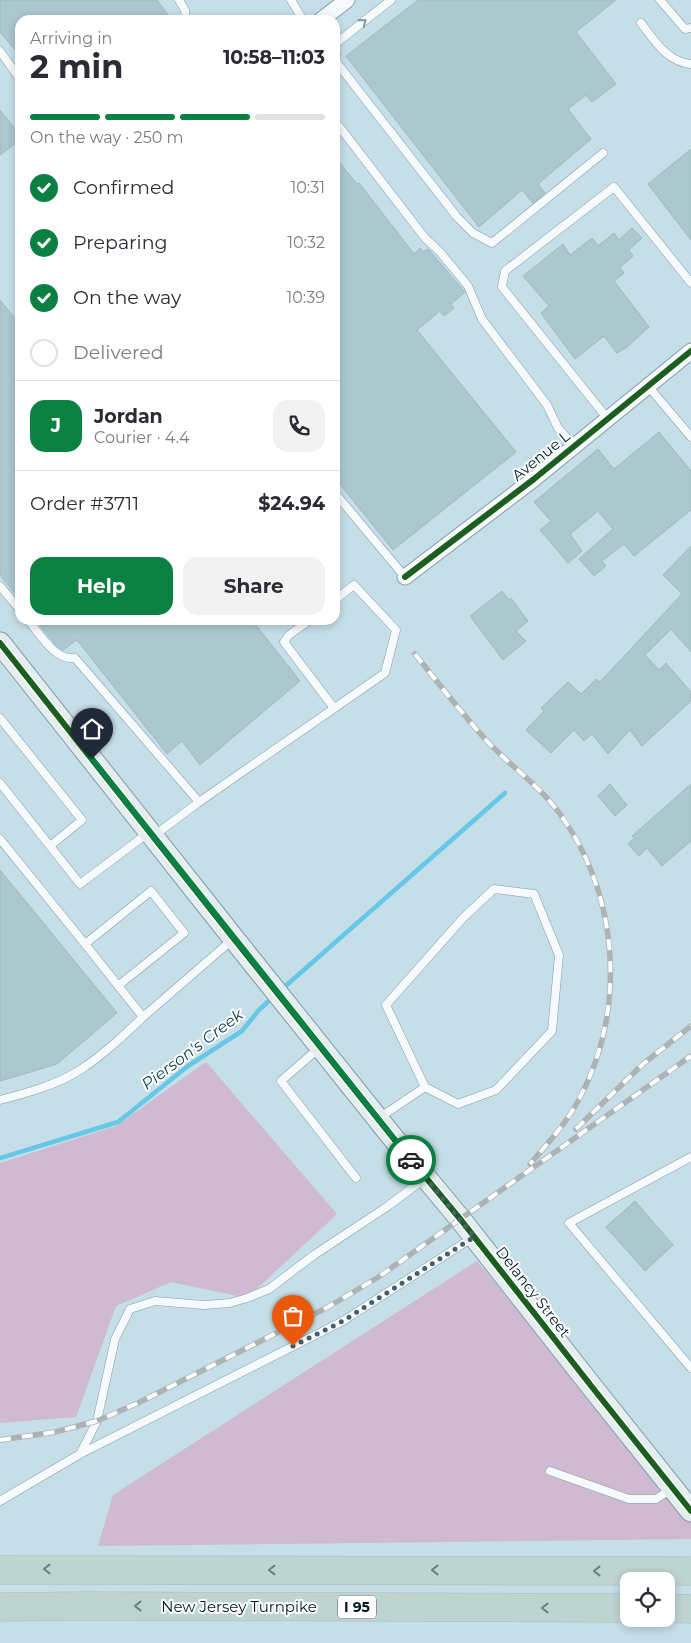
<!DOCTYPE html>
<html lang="en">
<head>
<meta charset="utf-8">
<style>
  :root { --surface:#fff; --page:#f2f2f3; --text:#2b2b33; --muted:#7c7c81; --line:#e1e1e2; --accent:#0b8043 }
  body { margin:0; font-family:Montserrat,sans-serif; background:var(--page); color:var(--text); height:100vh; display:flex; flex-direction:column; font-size:19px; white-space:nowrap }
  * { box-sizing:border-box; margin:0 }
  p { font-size:16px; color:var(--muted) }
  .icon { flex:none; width:28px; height:28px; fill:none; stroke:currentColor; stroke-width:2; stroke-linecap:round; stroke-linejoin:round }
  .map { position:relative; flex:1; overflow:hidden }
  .sheet { position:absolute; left:15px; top:15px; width:325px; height:610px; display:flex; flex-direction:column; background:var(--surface); border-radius:15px; box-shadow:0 2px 8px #0003 }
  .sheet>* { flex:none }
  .buttons { position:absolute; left:620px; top:1572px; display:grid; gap:10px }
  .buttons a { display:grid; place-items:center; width:55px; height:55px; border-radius:10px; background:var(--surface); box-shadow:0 2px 8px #0003; font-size:25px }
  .pin { position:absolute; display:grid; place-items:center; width:42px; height:42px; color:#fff; margin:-51px -21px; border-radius:50% 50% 50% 0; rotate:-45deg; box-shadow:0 0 5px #0007 }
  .pin .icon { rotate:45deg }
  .courier { position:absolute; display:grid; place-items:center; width:50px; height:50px; margin:-25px; border:4px solid #0b8043; border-radius:50%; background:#fff; color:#222; box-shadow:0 1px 6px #0007 }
  .headline em { font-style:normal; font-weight:700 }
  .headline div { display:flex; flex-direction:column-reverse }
  .headline { display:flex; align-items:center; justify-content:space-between; height:85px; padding:0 15px }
  h1 { font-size:32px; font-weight:700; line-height:38px }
  .bar { display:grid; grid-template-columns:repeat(4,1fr); gap:8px 5px; align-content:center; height:60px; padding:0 15px }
  .bar i { height:6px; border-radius:4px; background:var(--line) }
  .bar .current { background:var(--accent) }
  .bar p { grid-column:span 4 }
  .line { display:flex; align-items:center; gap:12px; padding:0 15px; border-top:1px solid var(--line) }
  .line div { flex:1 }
  .round { display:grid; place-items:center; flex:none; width:52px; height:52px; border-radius:15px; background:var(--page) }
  ol { padding:0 15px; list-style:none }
  li { display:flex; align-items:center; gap:15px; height:55px }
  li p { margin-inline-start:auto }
  li .icon { padding:5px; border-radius:50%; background:var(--accent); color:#fff; stroke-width:4 }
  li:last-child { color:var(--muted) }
  li i { width:28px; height:28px; border:2px solid var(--line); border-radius:50% }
  .button { display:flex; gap:10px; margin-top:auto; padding:10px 15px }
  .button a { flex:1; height:58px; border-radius:15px; background:var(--accent); color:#fff; font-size:20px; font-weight:700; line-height:58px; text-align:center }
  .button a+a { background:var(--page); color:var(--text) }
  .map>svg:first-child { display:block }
  .green { fill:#cfbad1 }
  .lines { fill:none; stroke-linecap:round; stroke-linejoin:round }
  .stream { stroke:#66c8e7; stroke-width:4.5 }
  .building { fill:#abc8cf; stroke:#9dbac1 }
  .lane-casing { stroke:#829ea8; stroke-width:9 }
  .street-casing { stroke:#829ea8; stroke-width:17 }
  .secondary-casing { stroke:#829ea8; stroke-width:23 }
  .highway-casing { stroke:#aab9be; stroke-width:29 }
  .lane { stroke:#f6fafc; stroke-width:8 }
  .street { stroke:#f6fafc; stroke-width:15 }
  .secondary { stroke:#e5eeee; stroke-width:21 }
  .highway { stroke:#bed4cf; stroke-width:28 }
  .rail-casing { stroke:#acb3b5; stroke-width:5.5 }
  .rail { stroke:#fdfdfd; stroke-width:4; stroke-dasharray:11; stroke-linecap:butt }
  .cycleway-casing { stroke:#fdfdfd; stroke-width:9 }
  .cycleway { stroke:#1b5e20; stroke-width:6 }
  .oneway { stroke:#88969a }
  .oneway2 { stroke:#698182 }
  .done { stroke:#465f68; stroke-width:5; stroke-dasharray:0 9 }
  .route { stroke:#0b8043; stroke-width:6 }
  .labels { text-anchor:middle; stroke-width:4; stroke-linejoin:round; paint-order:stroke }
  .shield { fill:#fdfdfd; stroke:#4d5f64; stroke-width:1 }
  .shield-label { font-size:14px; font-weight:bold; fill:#021b23 }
  .street-label { font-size:15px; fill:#021b23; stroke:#fdfdfd }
  .water-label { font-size:16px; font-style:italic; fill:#0f4556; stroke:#fdfdfd }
</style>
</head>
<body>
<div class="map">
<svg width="691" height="1643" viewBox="0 0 691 1643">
  <rect width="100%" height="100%" fill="#c5dee8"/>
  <!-- green -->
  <g class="green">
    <polygon points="206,1062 337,1214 247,1298 171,1282 116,1306 76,1417 0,1423 0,1163 116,1126"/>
    <polygon points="477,1261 691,1519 691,1539 98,1546 113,1495"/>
  </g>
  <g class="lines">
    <!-- stream -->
    <g class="stream">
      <polyline points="281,990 505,793"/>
      <polyline points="0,1158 118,1122 188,1066 242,1031 259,1010 273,997"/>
    </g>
  </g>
  <!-- building -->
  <g class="building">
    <polygon points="0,0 157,0 172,20 20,20 20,56 0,32"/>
    <polygon points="418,0 616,0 576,32 616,84 592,102 586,95 568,109 591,139 538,184 545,193 533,203 522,190 479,227 346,56"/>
    <polygon points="0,110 20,135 20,140 0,155"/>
    <polygon points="691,149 691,240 648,184"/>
    <polygon points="335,157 357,184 359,183 414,254 420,248 423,252 428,249 465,292 451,304 454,308 444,316 440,311 417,330 516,452 393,550 335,478"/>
    <polygon points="632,228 642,238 629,250 633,256 620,267 624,273 614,281 649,327 627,347 617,353 604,336 575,359 541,313 549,306 523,276 563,244 570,255 592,238 598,246 614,233 619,240"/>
    <polygon points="0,300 20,325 20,600 0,575"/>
    <polygon points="659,432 691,471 691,510 634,556 624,544 602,561 606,566 594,576 579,559 613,529 598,511 570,534 582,551 568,563 540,530 551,521 534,502 598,449 614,469"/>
    <polygon points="691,546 691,652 671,629 645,655 659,670 666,663 691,692 691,701 642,746 630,730 608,754 592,734 584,741 574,730 551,753 526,730 544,711 541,708 568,682 581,694 596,679 600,682 682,594 663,575"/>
    <polygon points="502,591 509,600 511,598 528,621 516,631 526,641 503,660 470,616"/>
    <polygon points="36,620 252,620 300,681 200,765 182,741 167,754 77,640 63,650 55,644"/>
    <polygon points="610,784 627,805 615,816 598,796"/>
    <polygon points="691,784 691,841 662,866 647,848 639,856 628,844 634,838 632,836"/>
    <polygon points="0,870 117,1013 57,1064 0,1081"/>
    <polygon points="635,1201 673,1245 645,1271 606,1227"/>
  </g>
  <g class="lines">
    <!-- lane casing -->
    <g class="lane-casing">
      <g id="lane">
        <polyline points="179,0 185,10 186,20"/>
        <polyline points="291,0 303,20"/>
        <polyline points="660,0 685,29 691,28"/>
        <path d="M641,23C655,41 667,62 691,64"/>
        <polyline points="335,44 337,63 457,217 473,233 492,243 603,153"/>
        <polyline points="335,44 391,0"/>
        <polyline points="0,51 20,79"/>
        <polyline points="335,121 425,238 440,252 468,286 482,319 547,405 558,428 574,446"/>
        <polyline points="648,386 691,437"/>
        <polyline points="607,418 502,287 505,271 614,187 691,283"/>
        <polyline points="335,493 405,577"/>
        <polyline points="0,586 20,610"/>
        <path d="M28,620C40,634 55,661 75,658L199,802L385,673L396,630L354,585L335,600"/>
        <polyline points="310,620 289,635 284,642 334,708"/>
        <polyline points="0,718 82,820 50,846"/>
        <polyline points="0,783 80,884 148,833"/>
        <polyline points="155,835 199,802"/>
        <polyline points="0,839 85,944"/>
        <polyline points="119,985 184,933 151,891 85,944 143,1017 232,940"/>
        <polyline points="319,1048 281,1081 356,1178"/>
        <path d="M0,1100C27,1093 56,1085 80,1070C103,1055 123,1036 143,1017"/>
        <polyline points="379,1118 425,1087 458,1104 496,1090 552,1031 559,955 534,894 494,889 463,918 386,1005 425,1087"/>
        <polyline points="691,1157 569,1223 691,1368"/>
        <polyline points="80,1454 97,1421 115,1339 130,1309 155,1301 204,1305 230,1303 247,1298 269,1289 314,1255 388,1206 424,1179"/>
        <polyline points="550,1471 629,1499 656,1499 671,1489"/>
        <polyline points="0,1501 80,1454 343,1321 472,1238"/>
      </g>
    </g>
    <!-- street casing -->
    <g class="street-casing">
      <g id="street">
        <polyline points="321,20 347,0"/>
        <polyline points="405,577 534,479 691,351"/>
      </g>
    </g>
    <!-- secondary casing -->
    <g class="secondary-casing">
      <polyline id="secondary" points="0,643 234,939 398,1144 461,1220 596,1392 691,1511"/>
    </g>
    <!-- highway casing -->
    <g class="highway-casing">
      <g id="highway">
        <polyline points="0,1570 691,1571"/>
        <polyline points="0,1607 86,1606 629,1608"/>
        <polyline points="666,1608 691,1609"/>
      </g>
    </g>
    <!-- lane -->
    <use href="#lane" class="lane"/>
    <!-- street -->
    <use href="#street" class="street"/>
    <!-- secondary -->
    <use href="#secondary" class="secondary"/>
    <!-- highway -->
    <use href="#highway" class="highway"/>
    <!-- rail casing -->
    <g class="rail-casing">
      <g id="rail">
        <path d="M415,654C438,683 461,712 485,739C509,765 539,785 560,814C620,897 627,1011 578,1101C566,1124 547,1144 530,1164"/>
        <polyline points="576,1129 643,1064 691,1026"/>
        <polyline points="0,1440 55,1432 97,1421 140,1402 328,1307 377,1278 691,1056"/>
      </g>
    </g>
    <!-- rail -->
    <use href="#rail" class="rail"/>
    <!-- cycleway casing -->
    <g class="cycleway-casing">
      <g id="cycleway">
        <polyline points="405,577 534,479 691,351"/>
        <polyline points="0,643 234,939 398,1144 461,1220 596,1392 691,1511"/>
      </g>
    </g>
    <!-- cycleway -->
    <use href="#cycleway" class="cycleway"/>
  </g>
  <!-- one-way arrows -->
  <defs><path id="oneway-chevron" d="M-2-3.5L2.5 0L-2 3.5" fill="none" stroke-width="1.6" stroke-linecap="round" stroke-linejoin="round" transform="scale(1.25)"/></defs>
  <use class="oneway" href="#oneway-chevron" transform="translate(363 22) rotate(-39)"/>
  <g class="oneway2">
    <use href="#oneway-chevron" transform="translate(47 1569) rotate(180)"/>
    <use href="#oneway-chevron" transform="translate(272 1570) rotate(-180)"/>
    <use href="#oneway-chevron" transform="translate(435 1570) rotate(-180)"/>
    <use href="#oneway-chevron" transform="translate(597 1571) rotate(-180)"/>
    <use href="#oneway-chevron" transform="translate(138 1606) rotate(-180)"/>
    <use href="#oneway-chevron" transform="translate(545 1608) rotate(-180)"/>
  </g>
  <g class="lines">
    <!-- done -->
    <polyline class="done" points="293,1346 343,1321 474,1237 411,1160"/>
    <!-- route -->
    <polyline class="route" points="92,759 411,1160"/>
  </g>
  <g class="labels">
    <!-- shield labels -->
    <rect class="shield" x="338" y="1595.5" width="38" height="23" rx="4"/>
    <g class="shield-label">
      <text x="357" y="1612">I 95</text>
    </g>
    <!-- street labels -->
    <g class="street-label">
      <text transform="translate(541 456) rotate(-39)" y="5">Avenue L</text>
      <text transform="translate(533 1292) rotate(52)" y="5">Delancy Street</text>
      <text x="239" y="1612">New Jersey Turnpike</text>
    </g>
    <!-- water labels -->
    <g class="water-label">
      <text transform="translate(192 1049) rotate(-37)" y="6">Pierson's Creek</text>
    </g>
  </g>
</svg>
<div class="buttons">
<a><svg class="icon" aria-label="locate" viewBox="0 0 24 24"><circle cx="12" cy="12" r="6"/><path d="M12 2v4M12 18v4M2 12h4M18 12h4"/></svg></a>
</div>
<div class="pin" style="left:293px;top:1346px;background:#ea580c"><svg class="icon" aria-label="bag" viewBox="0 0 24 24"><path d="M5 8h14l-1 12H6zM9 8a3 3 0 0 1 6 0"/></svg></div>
<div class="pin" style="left:92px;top:759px;background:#1f2937"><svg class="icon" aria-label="home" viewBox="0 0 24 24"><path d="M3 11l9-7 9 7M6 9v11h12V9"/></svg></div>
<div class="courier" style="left:411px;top:1160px"><svg class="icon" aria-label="car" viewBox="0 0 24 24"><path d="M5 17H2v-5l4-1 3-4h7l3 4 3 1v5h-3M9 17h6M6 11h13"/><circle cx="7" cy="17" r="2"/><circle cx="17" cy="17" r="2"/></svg></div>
<section class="sheet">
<div class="headline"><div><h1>2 min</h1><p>Arriving in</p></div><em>10:58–11:03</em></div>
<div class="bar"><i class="current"></i><i class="current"></i><i class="current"></i><i></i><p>On the way · 250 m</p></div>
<ol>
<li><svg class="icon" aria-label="check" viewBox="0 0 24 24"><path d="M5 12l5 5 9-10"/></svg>Confirmed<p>10:31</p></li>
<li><svg class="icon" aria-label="check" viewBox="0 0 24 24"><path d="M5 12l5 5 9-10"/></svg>Preparing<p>10:32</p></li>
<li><svg class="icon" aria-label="check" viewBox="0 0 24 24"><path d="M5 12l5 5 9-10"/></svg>On the way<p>10:39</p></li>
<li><i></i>Delivered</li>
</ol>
<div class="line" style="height:90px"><b class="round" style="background:var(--accent);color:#fff">J</b><div><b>Jordan</b><p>Courier · 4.4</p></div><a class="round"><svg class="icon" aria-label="phone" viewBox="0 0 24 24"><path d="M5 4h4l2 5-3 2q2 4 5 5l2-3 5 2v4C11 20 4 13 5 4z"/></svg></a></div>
<div class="line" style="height:65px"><div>Order #3711</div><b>$24.94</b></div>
<div class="button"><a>Help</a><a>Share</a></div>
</section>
</div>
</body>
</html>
